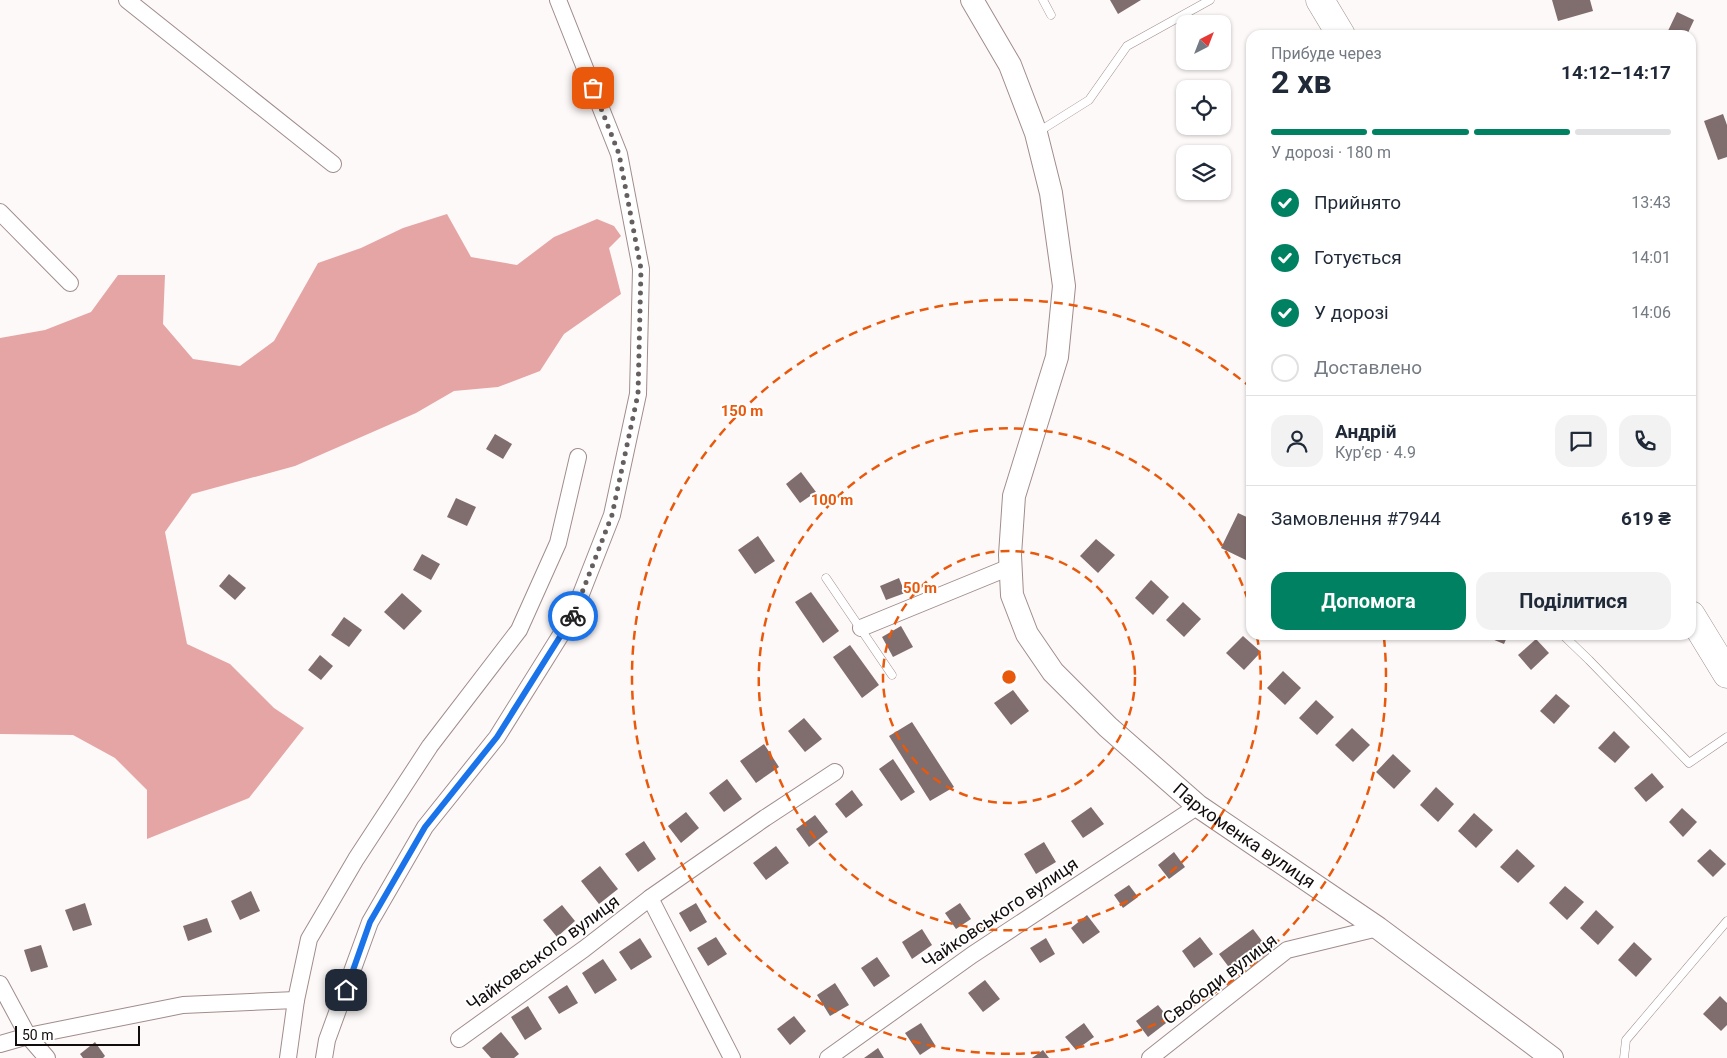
<!DOCTYPE html>
<html lang="uk">
<head>
<meta charset="utf-8">
<style>
  :root { --surface:#fff; --page:#f2f2f3; --text:#1f2937; --muted:#747a83; --line:#e0e1e3; --accent:#008161 }
  body { margin:0; font-family:Roboto,sans-serif; background:var(--page); color:var(--text); height:100vh; display:flex; flex-direction:column; font-size:19px; white-space:nowrap }
  * { box-sizing:border-box; margin:0 }
  p { font-size:16px; color:var(--muted) }
  .icon { flex:none; width:28px; height:28px; fill:none; stroke:currentColor; stroke-width:2; stroke-linecap:round; stroke-linejoin:round }
  .map { position:relative; flex:1; overflow:hidden }
  .drawer { position:absolute; left:1246px; top:30px; width:450px; height:610px; display:flex; flex-direction:column; background:var(--surface); border-radius:15px; box-shadow:0 1px 4px #0004 }
  .drawer>* { flex:none }
  .needle { width:32px; rotate:42deg }
  .tools { position:absolute; left:1176px; top:15px; display:grid; gap:10px }
  .tools a { display:grid; place-items:center; width:55px; height:55px; border-radius:10px; background:var(--surface); box-shadow:0 1px 4px #0004; font-size:25px }
  .scale { position:absolute; left:15px; bottom:12px; width:125px; box-sizing:border-box; padding-left:5px; border:2px solid #130c0c; border-top:0; font-size:14px; line-height:18px; white-space:nowrap; color:#130c0c; -webkit-text-stroke:4px #fff; paint-order:stroke }
  .pin { position:absolute; display:grid; place-items:center; width:42px; height:42px; color:#fff; margin:-21px; border-radius:10px; box-shadow:0 2px 8px #0006 }
  .courier { position:absolute; display:grid; place-items:center; width:50px; height:50px; margin:-25px; border:4px solid #1a73e8; border-radius:50%; background:#fff; color:#222; box-shadow:0 1px 6px #0007 }
  .head em { font-style:normal; font-weight:700 }
  .head div { display:flex; flex-direction:column-reverse }
  .head { display:flex; align-items:center; justify-content:space-between; height:85px; padding:0 25px }
  h1 { font-size:32px; font-weight:700; line-height:38px }
  .bar { display:grid; grid-template-columns:repeat(4,1fr); gap:8px 5px; align-content:center; height:60px; padding:0 25px }
  .bar i { height:6px; border-radius:4px; background:var(--line) }
  .bar .active { background:var(--accent) }
  .bar p { grid-column:span 4 }
  .line { display:flex; align-items:center; gap:12px; padding:0 25px; border-top:1px solid var(--line) }
  .line div { flex:1 }
  .round { display:grid; place-items:center; flex:none; width:52px; height:52px; border-radius:15px; background:var(--page) }
  ol { padding:0 25px; list-style:none }
  li { display:flex; align-items:center; gap:15px; height:55px }
  li p { margin-inline-start:auto }
  li .icon { padding:5px; border-radius:50%; background:var(--accent); color:#fff; stroke-width:4 }
  li:last-child { color:var(--muted) }
  li i { width:28px; height:28px; border:2px solid var(--line); border-radius:50% }
  .cta { display:flex; gap:10px; margin-top:auto; padding:10px 25px }
  .cta a { flex:1; height:58px; border-radius:15px; background:var(--accent); color:#fff; font-size:20px; font-weight:700; line-height:58px; text-align:center }
  .cta a+a { background:var(--page); color:var(--text) }
  .map>svg:first-child { display:block }
  .forest { fill:#e5a5a5 }
  .building { fill:#806d6d }
  .lines { fill:none; stroke-linecap:round; stroke-linejoin:round }
  .lane-casing { stroke:#a08d8c; stroke-width:9 }
  .street-casing { stroke:#a08d8c; stroke-width:18 }
  .secondary-casing { stroke:#a08d8c; stroke-width:24 }
  .highway-casing { stroke:#a08d8c; stroke-width:29 }
  .lane { stroke:#fff; stroke-width:8 }
  .street { stroke:#fff; stroke-width:16 }
  .secondary { stroke:#fff; stroke-width:22 }
  .highway { stroke:#fff; stroke-width:28 }
  .done { stroke:#655f5f; stroke-width:5; stroke-dasharray:0 9 }
  .route { stroke:#1a73e8; stroke-width:6 }
  .ring { fill:none; stroke:#e8590c; stroke-width:2.5; stroke-dasharray:9 6 }
  .labels { text-anchor:middle; stroke-width:4; stroke-linejoin:round; paint-order:stroke }
  .street-label { font-size:18px; fill:#130c0c; stroke:#fff }
  .centre { fill:#e8590c; stroke:#fff; stroke-width:2.5 }
  .ring-label { font-size:15px; text-anchor:middle; font-weight:bold; fill:#e8590c; stroke:#fff; stroke-width:4; stroke-linejoin:round; paint-order:stroke }
</style>
</head>
<body>
<div class="map">
<svg width="1727" height="1058" viewBox="0 0 1727 1058">
  <rect width="100%" height="100%" fill="#fef9f9"/>
  <!-- forest -->
  <polygon class="forest" points="447,214 471,257 517,265 554,237 597,219 614,226 621,236 609,248 621,294 564,334 540,371 498,387 454,391 416,413 295,466 192,494 165,532 187,644 230,664 274,708 304,728 249,798 147,839 147,790 115,758 73,735 0,734 0,338 45,330 91,312 118,275 165,275 163,324 193,359 240,366 274,341 318,263 361,248 403,228"/>
  <!-- building -->
  <g class="building">
    <polygon points="1110,0 1141,0 1118,14"/>
    <polygon points="1552,0 1590,0 1593,11 1558,21"/>
    <polygon points="1677,12 1694,20 1687,35 1666,35"/>
    <polygon points="1723,114 1727,125 1727,157 1718,160 1704,121"/>
    <polygon points="495,434 512,444 503,459 486,449"/>
    <polygon points="801,472 816,492 800,503 786,484"/>
    <polygon points="456,498 476,507 467,526 447,517"/>
    <polygon points="1238,513 1251,519 1251,559 1250,562 1221,548"/>
    <polygon points="758,536 775,561 755,574 738,550"/>
    <polygon points="1096,539 1115,555 1098,573 1080,556"/>
    <polygon points="422,554 440,564 431,580 413,570"/>
    <polygon points="229,574 246,588 235,600 219,586"/>
    <polygon points="899,578 905,593 886,600 880,586"/>
    <polygon points="1151,580 1169,597 1153,615 1135,598"/>
    <polygon points="811,592 839,631 823,643 795,602"/>
    <polygon points="402,593 422,611 404,630 384,612"/>
    <polygon points="1183,602 1201,619 1184,637 1166,620"/>
    <polygon points="344,617 362,630 349,647 331,635"/>
    <polygon points="901,626 913,647 893,657 882,637"/>
    <polygon points="1488,635 1508,635 1504,644 1487,637"/>
    <polygon points="1243,636 1261,652 1244,670 1226,653"/>
    <polygon points="1536,639 1549,653 1531,670 1518,655"/>
    <polygon points="850,645 879,685 862,698 833,657"/>
    <polygon points="320,655 333,666 321,680 308,670"/>
    <polygon points="1283,671 1301,688 1285,705 1267,688"/>
    <polygon points="1013,690 1029,711 1011,725 994,703"/>
    <polygon points="1556,694 1570,706 1554,724 1540,711"/>
    <polygon points="1316,700 1334,717 1317,735 1299,718"/>
    <polygon points="804,718 822,739 805,752 788,731"/>
    <polygon points="912,722 954,787 930,801 889,736"/>
    <polygon points="1352,728 1370,745 1353,762 1335,745"/>
    <polygon points="1614,731 1630,747 1615,763 1598,748"/>
    <polygon points="764,744 779,767 756,783 740,761"/>
    <polygon points="1393,754 1411,771 1394,789 1376,772"/>
    <polygon points="893,759 915,792 901,801 879,769"/>
    <polygon points="1652,773 1664,787 1646,802 1634,788"/>
    <polygon points="727,779 742,799 724,812 709,793"/>
    <polygon points="1436,787 1454,804 1438,822 1420,805"/>
    <polygon points="852,790 863,805 846,818 835,804"/>
    <polygon points="1091,807 1104,824 1083,838 1071,821"/>
    <polygon points="1682,808 1697,822 1683,837 1669,822"/>
    <polygon points="686,812 699,828 681,843 668,826"/>
    <polygon points="1474,813 1493,830 1476,848 1458,831"/>
    <polygon points="815,815 828,832 809,847 796,829"/>
    <polygon points="644,841 656,859 638,872 625,854"/>
    <polygon points="1044,842 1056,862 1036,874 1024,854"/>
    <polygon points="776,846 789,863 766,880 753,863"/>
    <polygon points="1517,849 1535,866 1518,883 1500,867"/>
    <polygon points="1710,849 1726,864 1713,877 1697,861"/>
    <polygon points="1174,852 1185,867 1169,879 1158,865"/>
    <polygon points="600,866 618,889 599,904 581,881"/>
    <polygon points="1129,885 1138,897 1123,908 1114,895"/>
    <polygon points="1565,886 1584,902 1567,920 1549,903"/>
    <polygon points="251,891 260,911 240,920 231,901"/>
    <polygon points="85,903 92,925 73,931 65,910"/>
    <polygon points="696,903 707,922 690,932 679,913"/>
    <polygon points="960,903 971,919 956,929 945,913"/>
    <polygon points="562,905 575,921 557,937 543,920"/>
    <polygon points="1596,910 1614,927 1598,945 1580,928"/>
    <polygon points="1087,915 1100,932 1083,944 1071,928"/>
    <polygon points="207,918 212,932 188,941 183,926"/>
    <polygon points="922,929 932,945 912,959 902,942"/>
    <polygon points="1253,929 1265,945 1231,970 1219,954"/>
    <polygon points="716,937 727,954 708,966 697,948"/>
    <polygon points="1200,937 1213,954 1194,968 1182,951"/>
    <polygon points="640,938 652,957 631,970 619,952"/>
    <polygon points="1046,938 1055,954 1040,963 1030,948"/>
    <polygon points="1634,942 1652,959 1636,977 1618,960"/>
    <polygon points="41,945 48,967 31,972 24,950"/>
    <polygon points="877,957 890,976 874,987 861,968"/>
    <polygon points="603,959 617,980 595,994 582,973"/>
    <polygon points="985,980 1000,999 983,1012 968,993"/>
    <polygon points="835,983 849,1005 830,1016 817,995"/>
    <polygon points="567,985 578,1003 559,1014 548,997"/>
    <polygon points="1720,996 1727,1003 1727,1025 1721,1031 1703,1014"/>
    <polygon points="1158,1005 1170,1020 1148,1037 1136,1021"/>
    <polygon points="528,1006 542,1029 525,1040 511,1017"/>
    <polygon points="794,1016 806,1031 790,1045 777,1029"/>
    <polygon points="921,1023 935,1045 920,1055 905,1033"/>
    <polygon points="1084,1023 1094,1037 1076,1050 1065,1037"/>
    <polygon points="501,1032 519,1054 514,1058 491,1058 482,1048"/>
    <polygon points="95,1042 105,1056 103,1058 83,1058 80,1054"/>
    <polygon points="878,1048 884,1058 864,1058"/>
    <polygon points="1043,1050 1049,1058 1032,1058"/>
  </g>
  <g class="lines">
    <!-- lane casing -->
    <g class="lane-casing">
      <g id="lane">
        <polyline points="1043,0 1051,15"/>
        <polyline points="1038,132 1089,100 1127,46 1210,0"/>
        <polyline points="826,578 892,675"/>
        <polyline points="1563,635 1589,660 1689,763 1727,737"/>
        <polyline points="1624,1058 1626,1040 1727,921"/>
      </g>
    </g>
    <!-- street casing -->
    <g class="street-casing">
      <g id="street">
        <polyline points="127,0 333,164"/>
        <polyline points="0,212 70,283"/>
        <polyline points="861,628 1010,567"/>
        <polyline points="650,898 732,1058"/>
        <polyline points="0,984 28,1036 47,1058"/>
        <polyline points="459,1039 584,949 650,898 765,818 835,772"/>
        <polyline points="0,1044 28,1036 183,1005 296,1000"/>
        <polyline points="288,1058 296,1000 309,939 356,859 430,746 519,630 558,543 578,457"/>
        <polyline points="324,1058 327,1040 370,922 425,827 497,737 572,617 612,515 638,394 641,269 619,154 558,0"/>
        <polyline points="828,1058 972,955 1198,806"/>
        <polyline points="1150,1058 1287,950 1378,928"/>
      </g>
    </g>
    <!-- secondary casing -->
    <g class="secondary-casing">
      <g id="secondary">
        <path id="s1" d="M972,0L1010,65L1036,133L1051,193L1064,286L1057,357L1014,496L1010,555L1012,595L1027,634L1053,672L1108,727L1198,806L1378,928L1552,1058"/>
      </g>
    </g>
    <!-- highway casing -->
    <g class="highway-casing">
      <g id="highway">
        <polyline points="1320,0 1341,35"/>
        <polyline points="1691,615 1727,674"/>
      </g>
    </g>
    <!-- lane -->
    <use href="#lane" class="lane"/>
    <!-- street -->
    <use href="#street" class="street"/>
    <!-- secondary -->
    <use href="#secondary" class="secondary"/>
    <!-- highway -->
    <use href="#highway" class="highway"/>
  </g>
  <g class="lines">
    <!-- done -->
    <polyline class="done" points="573,616 612,515 638,394 641,269 619,154 593,88"/>
    <!-- route -->
    <polyline class="route" points="346,990 370,922 425,827 497,737 573,616"/>
  </g>
  <!-- distance rings -->
  <g class="ring">
    <circle cx="1009" cy="677" r="126"/>
    <path d="M1257 636A251 251 0 1 1 1251 610"/>
    <path d="M1384 638A377 377 0 1 1 1249 386"/>
  </g>
  <g class="labels">
    <!-- street labels -->
    <g class="street-label">
      <text dy="6" stroke="none"><textPath href="#s1" startOffset="960">Пархоменка вулиця</textPath></text>
      <text transform="translate(1000 913) rotate(-34)" y="6">Чайковського вулиця</text>
      <text transform="translate(543 953) rotate(-36)" y="6">Чайковського вулиця</text>
      <text transform="translate(1220 979) rotate(-37)" y="6">Свободи вулиця</text>
    </g>
  </g>
  <circle cx="1009" cy="677" r="8" class="centre"/>
  <g class="ring-label">
    <text x="742" y="416">150 m</text>
    <text x="832" y="505">100 m</text>
    <text x="920" y="593">50 m</text>
  </g>
</svg>
<div class="tools">
<a><svg class="needle" viewBox="-14 -14 28 28"><path d="M0-13l5 13h-10z" fill="#e53935"/><path d="M0 13l5-13h-10z" fill="#747a83"/></svg></a>
<a><svg class="icon" aria-label="locate" viewBox="0 0 24 24"><circle cx="12" cy="12" r="6"/><path d="M12 2v4M12 18v4M2 12h4M18 12h4"/></svg></a>
<a><svg class="icon" aria-label="layers" viewBox="0 0 24 24"><path d="M12 4l9 5-9 5-9-5zM3 14l9 5 9-5"/></svg></a>
</div>
<div class="scale">50 m</div>
<div class="pin" style="left:593px;top:88px;background:#ea580c"><svg class="icon" aria-label="bag" viewBox="0 0 24 24"><path d="M5 8h14l-1 12H6zM9 8a3 3 0 0 1 6 0"/></svg></div>
<div class="pin" style="left:346px;top:990px;background:#1f2937"><svg class="icon" aria-label="home" viewBox="0 0 24 24"><path d="M3 11l9-7 9 7M6 9v11h12V9"/></svg></div>
<div class="courier" style="left:573px;top:616px"><svg class="icon" aria-label="bike" viewBox="0 0 24 24"><circle cx="6" cy="16" r="4"/><circle cx="18" cy="16" r="4"/><path d="M6 16l4-8h5l3 8M10 8l3 8H6M13 5h3"/></svg></div>
<section class="drawer">
<div class="head"><div><h1>2 хв</h1><p>Прибуде через</p></div><em>14:12–14:17</em></div>
<div class="bar"><i class="active"></i><i class="active"></i><i class="active"></i><i></i><p>У дорозі · 180 m</p></div>
<ol>
<li><svg class="icon" aria-label="check" viewBox="0 0 24 24"><path d="M5 12l5 5 9-10"/></svg>Прийнято<p>13:43</p></li>
<li><svg class="icon" aria-label="check" viewBox="0 0 24 24"><path d="M5 12l5 5 9-10"/></svg>Готується<p>14:01</p></li>
<li><svg class="icon" aria-label="check" viewBox="0 0 24 24"><path d="M5 12l5 5 9-10"/></svg>У дорозі<p>14:06</p></li>
<li><i></i>Доставлено</li>
</ol>
<div class="line" style="height:90px"><a class="round"><svg class="icon" aria-label="person" viewBox="0 0 24 24"><circle cx="12" cy="8" r="4"/><path d="M4 21q1-7 8-7t8 7"/></svg></a><div><b>Андрій</b><p>Кур’єр · 4.9</p></div><a class="round"><svg class="icon" aria-label="chat" viewBox="0 0 24 24"><path d="M4 5h16v11H9l-5 4z"/></svg></a><a class="round"><svg class="icon" aria-label="phone" viewBox="0 0 24 24"><path d="M5 4h4l2 5-3 2q2 4 5 5l2-3 5 2v4C11 20 4 13 5 4z"/></svg></a></div>
<div class="line" style="height:65px"><div>Замовлення #7944</div><b>619 ₴</b></div>
<div class="cta"><a>Допомога</a><a>Поділитися</a></div>
</section>
</div>
</body>
</html>
